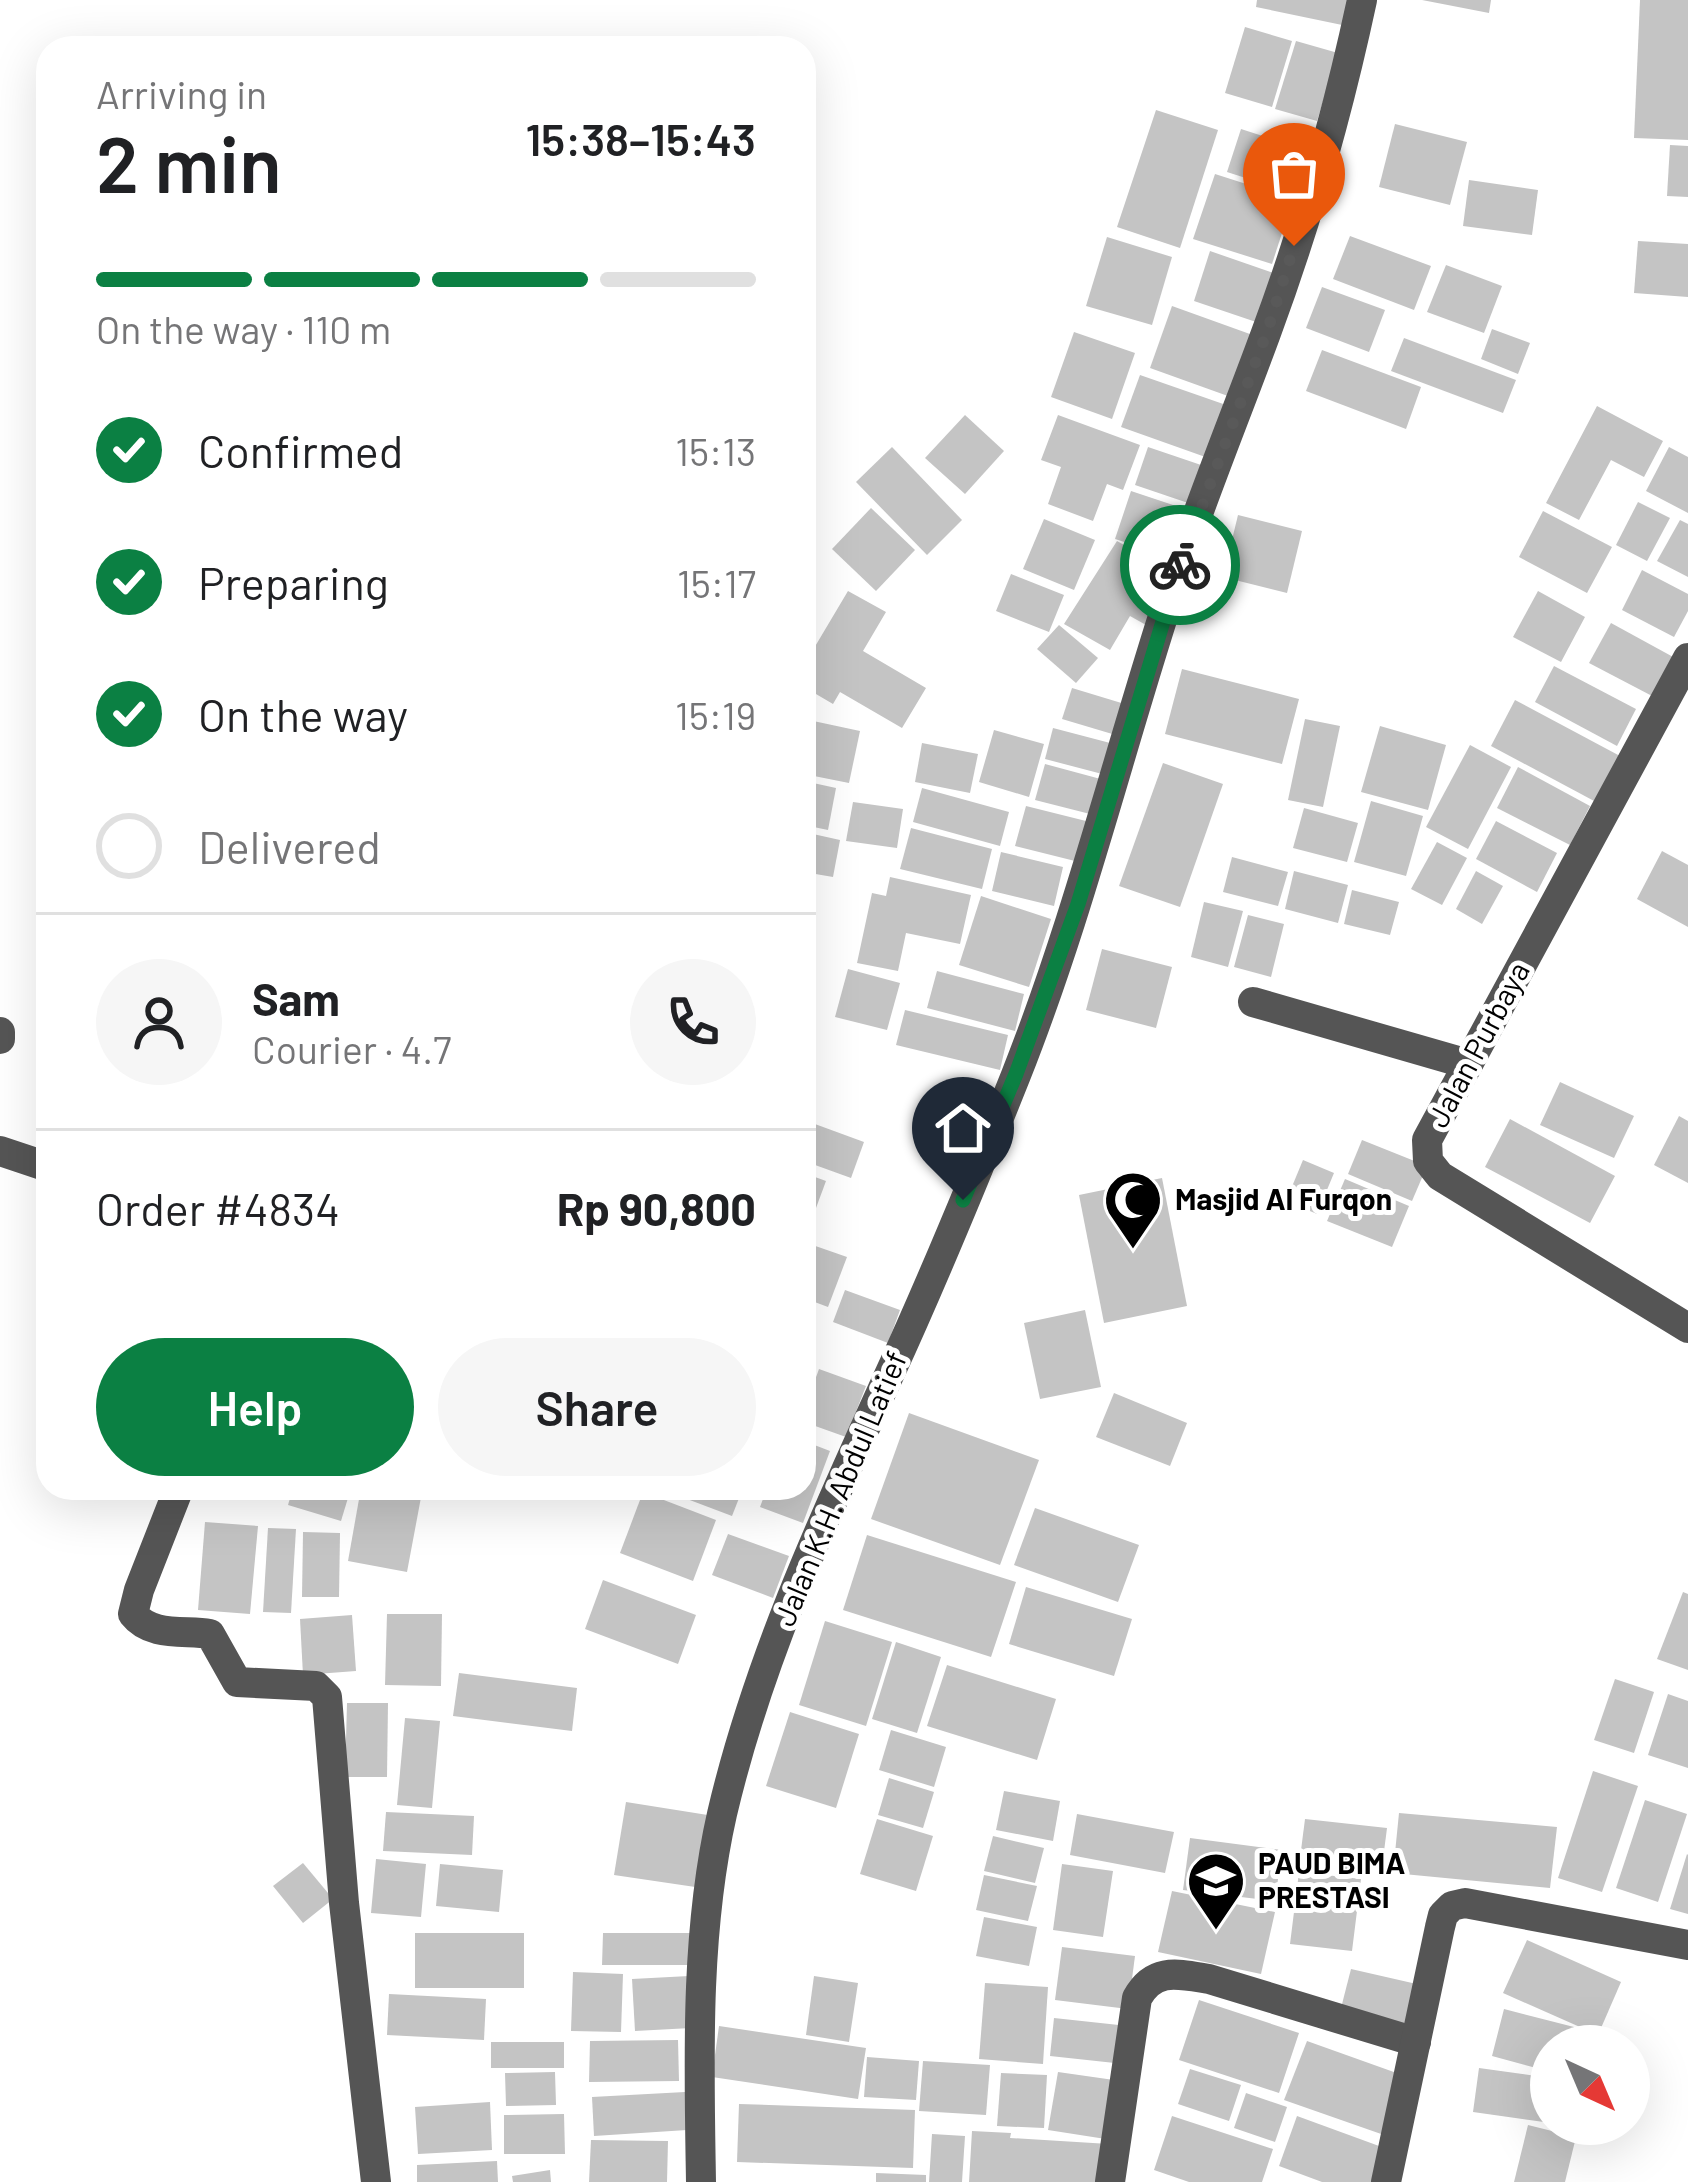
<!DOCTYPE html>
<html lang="en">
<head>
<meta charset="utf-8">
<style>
  :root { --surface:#fff; --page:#f6f6f6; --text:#202124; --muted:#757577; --line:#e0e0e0; --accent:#0b8043 }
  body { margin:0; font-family:Barlow,sans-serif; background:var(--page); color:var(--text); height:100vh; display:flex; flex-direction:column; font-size:45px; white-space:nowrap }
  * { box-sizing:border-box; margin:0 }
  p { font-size:39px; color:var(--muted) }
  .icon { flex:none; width:66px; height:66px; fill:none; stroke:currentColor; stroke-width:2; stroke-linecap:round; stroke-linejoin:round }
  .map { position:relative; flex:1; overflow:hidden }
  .panel { position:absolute; left:36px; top:36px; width:780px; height:1464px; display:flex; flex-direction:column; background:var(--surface); border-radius:36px; box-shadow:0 12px 48px #0002 }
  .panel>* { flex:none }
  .needle { width:78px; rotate:136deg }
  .buttons { position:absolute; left:1530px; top:2025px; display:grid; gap:24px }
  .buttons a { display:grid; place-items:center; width:120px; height:120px; border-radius:50%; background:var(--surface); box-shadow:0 12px 48px #0002; font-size:60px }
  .pin { position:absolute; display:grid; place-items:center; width:102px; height:102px; color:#fff; margin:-123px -51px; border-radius:50% 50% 50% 0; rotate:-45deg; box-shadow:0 0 12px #0007 }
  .pin .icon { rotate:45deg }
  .courier { position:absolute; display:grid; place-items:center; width:120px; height:120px; margin:-60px; border:9px solid #0b8043; border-radius:50%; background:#fff; color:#222; box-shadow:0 3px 15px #0007 }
  .headline em { font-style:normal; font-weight:600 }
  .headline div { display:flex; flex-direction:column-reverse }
  .headline { display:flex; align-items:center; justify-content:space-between; height:204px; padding:0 60px }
  h1 { font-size:78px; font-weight:600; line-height:90px }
  .bar { display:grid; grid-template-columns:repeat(4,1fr); gap:18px 12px; align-content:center; height:144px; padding:0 60px }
  .bar i { height:15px; border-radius:9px; background:var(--line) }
  .bar .current { background:var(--accent) }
  .bar p { grid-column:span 4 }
  .line { display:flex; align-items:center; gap:30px; padding:0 60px; border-top:3px solid var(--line) }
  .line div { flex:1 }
  .round { display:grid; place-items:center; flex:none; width:126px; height:126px; border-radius:63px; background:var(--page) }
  ol { padding:0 60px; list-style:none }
  li { display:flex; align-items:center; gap:36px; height:132px }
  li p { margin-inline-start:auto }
  li .icon { padding:12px; border-radius:50%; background:var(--accent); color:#fff; stroke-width:4 }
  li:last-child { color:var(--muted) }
  li i { width:66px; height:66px; border:6px solid var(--line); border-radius:50% }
  .action { display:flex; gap:24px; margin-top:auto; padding:24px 60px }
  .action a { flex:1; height:138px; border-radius:72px; background:var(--accent); color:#fff; font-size:48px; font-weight:600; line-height:138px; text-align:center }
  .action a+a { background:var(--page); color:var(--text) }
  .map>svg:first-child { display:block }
  .building { fill:#c4c4c4 }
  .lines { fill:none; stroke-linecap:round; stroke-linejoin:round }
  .minor { stroke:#555; stroke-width:30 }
  .done { stroke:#595959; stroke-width:12; stroke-dasharray:0 21.6 }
  .route { stroke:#0b8043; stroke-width:15 }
  .labels { text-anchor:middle; stroke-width:10; stroke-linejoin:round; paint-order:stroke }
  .street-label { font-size:30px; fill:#000; stroke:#fff }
  .poi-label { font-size:30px; font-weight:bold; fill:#000; stroke:#fff; text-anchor:start }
</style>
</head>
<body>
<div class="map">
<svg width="1688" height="2182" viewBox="0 0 1688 2182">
  <rect width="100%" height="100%" fill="#fff"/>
  <!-- building -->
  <g class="building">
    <polygon points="1257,0 1353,0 1347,26 1256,7"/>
    <polygon points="1422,0 1491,0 1489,13"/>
    <polygon points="1640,0 1688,0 1688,140 1634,138"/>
    <polygon points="1245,27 1292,41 1272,107 1225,93"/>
    <polygon points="1296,41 1338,53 1317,121 1275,109"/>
    <polygon points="1156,110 1218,130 1180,248 1117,227"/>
    <polygon points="1395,124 1467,142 1450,205 1379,187"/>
    <polygon points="1241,129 1316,153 1302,196 1227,172"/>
    <polygon points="1670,145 1688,146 1688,197 1667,196"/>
    <polygon points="1215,174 1293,199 1272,264 1193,239"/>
    <polygon points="1469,180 1538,190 1532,235 1463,226"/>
    <polygon points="1350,236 1431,266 1414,310 1333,279"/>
    <polygon points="1107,237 1172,257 1152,325 1086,306"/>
    <polygon points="1638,241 1688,244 1688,297 1634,293"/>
    <polygon points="1210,251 1279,275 1262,324 1194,301"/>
    <polygon points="1446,265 1502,286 1484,333 1427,312"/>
    <polygon points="1322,287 1385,310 1369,352 1306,328"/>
    <polygon points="1172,306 1261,338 1239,400 1150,368"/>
    <polygon points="1492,329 1530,343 1518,374 1481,359"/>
    <polygon points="1074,332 1135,353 1112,419 1051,397"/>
    <polygon points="1404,338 1516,380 1503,413 1391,371"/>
    <polygon points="1322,350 1421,387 1406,429 1306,391"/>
    <polygon points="1140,375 1229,406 1211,459 1121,427"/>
    <polygon points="1597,406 1663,441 1644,477 1611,460 1579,520 1546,503"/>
    <polygon points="965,415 1004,451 965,494 925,458"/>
    <polygon points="1058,415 1140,445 1123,490 1107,484 1093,521 1048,504 1061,467 1041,460"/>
    <polygon points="892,447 962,520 927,555 856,482"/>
    <polygon points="1148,447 1207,467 1194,505 1135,485"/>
    <polygon points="1669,447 1688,457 1688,513 1646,491"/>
    <polygon points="1131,491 1188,510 1171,557 1115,539"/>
    <polygon points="1638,502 1670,518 1647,561 1616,545"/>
    <polygon points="871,508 915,550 876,591 832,549"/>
    <polygon points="1543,511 1612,547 1587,593 1519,557"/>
    <polygon points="1238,515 1302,531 1287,593 1223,577"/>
    <polygon points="1044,519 1095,540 1074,590 1023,569"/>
    <polygon points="1680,520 1688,524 1688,577 1657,561"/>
    <polygon points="1117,541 1176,574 1146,625 1130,616 1110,650 1064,624"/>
    <polygon points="1642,570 1688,594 1688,611 1674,637 1622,610"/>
    <polygon points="1011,574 1064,595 1049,632 996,611"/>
    <polygon points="848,591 886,612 863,651 926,688 902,728 840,692 833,704 804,687 804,665"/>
    <polygon points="1538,591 1585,617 1561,662 1513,637"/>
    <polygon points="1611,623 1675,658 1654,697 1589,663"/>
    <polygon points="1059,625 1098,658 1076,683 1037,649"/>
    <polygon points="1554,666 1636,709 1617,746 1535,702"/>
    <polygon points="1182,669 1299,699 1282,764 1165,734"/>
    <polygon points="1072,688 1128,705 1119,736 1062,719"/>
    <polygon points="1515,700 1620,756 1596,802 1491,746"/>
    <polygon points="804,719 860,731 849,783 804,774"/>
    <polygon points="1305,719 1340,726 1323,807 1288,800"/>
    <polygon points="1380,726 1446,745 1428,810 1361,792"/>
    <polygon points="1053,728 1114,744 1106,775 1045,759"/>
    <polygon points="994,730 1044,744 1029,797 979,782"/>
    <polygon points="922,743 978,754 970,793 915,782"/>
    <polygon points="1470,745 1511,767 1468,849 1426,827"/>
    <polygon points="1163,763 1223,784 1180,907 1119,886"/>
    <polygon points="1045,764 1108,781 1098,816 1035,800"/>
    <polygon points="1518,767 1590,806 1570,845 1497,808"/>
    <polygon points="804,781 836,788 828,830 804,825"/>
    <polygon points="922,788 1009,812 1000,846 913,822"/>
    <polygon points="1371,801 1423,816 1406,876 1354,862"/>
    <polygon points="853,802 903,809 897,848 846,841"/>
    <polygon points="1026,806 1094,823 1083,863 1015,846"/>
    <polygon points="1304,808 1358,823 1347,862 1293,848"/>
    <polygon points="1496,821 1557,853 1537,892 1476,859"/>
    <polygon points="911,828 992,849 982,889 900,869"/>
    <polygon points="804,832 840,840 833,877 804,872"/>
    <polygon points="1437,842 1467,858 1442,905 1411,889"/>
    <polygon points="1662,851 1688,865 1688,927 1637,899"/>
    <polygon points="1001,852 1063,867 1054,906 992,891"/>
    <polygon points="1232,857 1288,872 1278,906 1223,892"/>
    <polygon points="1294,871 1348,885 1338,923 1285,909"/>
    <polygon points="1476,871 1503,886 1482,924 1456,909"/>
    <polygon points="890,877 971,895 960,944 906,933 898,971 857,963 872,893 886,896"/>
    <polygon points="1352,890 1399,902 1390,935 1344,924"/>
    <polygon points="981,896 1051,919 1029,987 959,965"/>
    <polygon points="1204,902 1243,911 1228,967 1191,957"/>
    <polygon points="1248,915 1284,924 1271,977 1234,967"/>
    <polygon points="1102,949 1172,967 1156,1028 1086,1010"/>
    <polygon points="848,969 900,983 887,1030 835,1017"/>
    <polygon points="937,971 1024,994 1015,1031 927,1008"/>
    <polygon points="905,1010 1008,1035 1000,1070 896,1045"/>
    <polygon points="1560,1082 1634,1116 1614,1158 1540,1125"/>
    <polygon points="1679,1116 1688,1121 1688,1183 1654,1165"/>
    <polygon points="1510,1119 1615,1176 1590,1223 1485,1167"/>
    <polygon points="804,1120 864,1142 851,1178 804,1161"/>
    <polygon points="1362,1140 1427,1166 1412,1201 1348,1174"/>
    <polygon points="1303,1160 1334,1173 1317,1214 1286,1201"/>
    <polygon points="804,1173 826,1181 816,1208 804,1204"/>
    <polygon points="1162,1178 1187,1306 1104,1323 1079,1195"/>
    <polygon points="1345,1179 1409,1206 1392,1247 1327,1221"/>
    <polygon points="804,1242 847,1257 828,1307 804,1298"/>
    <polygon points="845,1290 900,1310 888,1343 833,1322"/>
    <polygon points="1085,1310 1101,1387 1040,1399 1024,1323"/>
    <polygon points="819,1369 866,1386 846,1437 804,1422 804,1410"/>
    <polygon points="1114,1393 1187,1423 1170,1466 1096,1437"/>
    <polygon points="909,1413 1039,1460 1000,1565 871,1519"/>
    <polygon points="804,1441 830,1451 803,1523 760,1507 767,1488 804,1488"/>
    <polygon points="293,1488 351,1488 341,1521 288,1505"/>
    <polygon points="361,1488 422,1492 407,1572 348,1561"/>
    <polygon points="524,1488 561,1488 559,1498"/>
    <polygon points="658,1488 743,1488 732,1516"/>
    <polygon points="643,1492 716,1520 693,1581 620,1553"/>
    <polygon points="1035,1508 1139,1545 1118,1602 1014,1565"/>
    <polygon points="205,1522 258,1526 250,1614 198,1610"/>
    <polygon points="268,1528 296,1529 291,1613 263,1612"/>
    <polygon points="303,1532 340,1533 339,1597 302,1597"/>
    <polygon points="728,1534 789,1556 773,1598 712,1575"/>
    <polygon points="867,1535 1016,1582 991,1657 843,1610"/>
    <polygon points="603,1580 696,1615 678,1664 585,1629"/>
    <polygon points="1026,1587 1132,1619 1114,1676 1009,1644"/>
    <polygon points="1683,1592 1688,1594 1688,1670 1657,1659"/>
    <polygon points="387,1614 442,1614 441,1686 385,1685"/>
    <polygon points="352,1615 356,1671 303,1675 300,1619"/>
    <polygon points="825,1621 892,1642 866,1726 799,1705"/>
    <polygon points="896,1642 941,1657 917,1733 872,1719"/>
    <polygon points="947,1665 1056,1699 1037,1760 927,1726"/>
    <polygon points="459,1673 577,1688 572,1731 453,1716"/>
    <polygon points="1615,1679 1654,1692 1634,1753 1594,1740"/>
    <polygon points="1668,1694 1688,1701 1688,1768 1648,1755"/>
    <polygon points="347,1703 388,1703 387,1777 345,1777"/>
    <polygon points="790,1712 859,1734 836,1808 766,1786"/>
    <polygon points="405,1718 440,1721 432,1808 397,1805"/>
    <polygon points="891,1730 946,1747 934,1787 879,1770"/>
    <polygon points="1593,1771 1638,1786 1602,1892 1558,1878"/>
    <polygon points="889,1778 934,1792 923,1828 878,1815"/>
    <polygon points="1004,1791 1060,1801 1053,1841 996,1830"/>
    <polygon points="1645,1800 1687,1814 1658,1902 1616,1888"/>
    <polygon points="626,1802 714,1816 702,1888 614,1875"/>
    <polygon points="386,1812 474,1816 472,1855 383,1851"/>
    <polygon points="1399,1813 1557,1827 1550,1888 1393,1873"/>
    <polygon points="1077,1814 1174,1832 1165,1873 1070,1855"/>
    <polygon points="877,1819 933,1836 916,1891 860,1874"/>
    <polygon points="1305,1819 1387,1828 1381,1875 1299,1866"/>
    <polygon points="993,1836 1044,1848 1035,1883 984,1871"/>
    <polygon points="1190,1838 1282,1850 1275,1901 1183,1890"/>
    <polygon points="1687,1854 1688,1855 1688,1914 1670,1909"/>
    <polygon points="376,1859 426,1864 421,1917 371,1913"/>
    <polygon points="303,1863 333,1899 303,1923 273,1886"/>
    <polygon points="440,1864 503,1870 499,1912 436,1906"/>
    <polygon points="1062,1864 1113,1871 1103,1937 1053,1930"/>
    <polygon points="1299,1872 1361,1879 1352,1951 1290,1944"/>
    <polygon points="984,1875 1037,1886 1028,1921 976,1910"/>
    <polygon points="1172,1891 1275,1912 1261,1974 1158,1952"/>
    <polygon points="984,1917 1037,1927 1029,1966 976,1956"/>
    <rect x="415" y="1933" width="109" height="55"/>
    <polygon points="603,1933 691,1933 691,1965 602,1965"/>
    <polygon points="1527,1940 1621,1982 1598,2035 1503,1993"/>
    <polygon points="1062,1947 1135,1956 1128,2009 1055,2000"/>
    <polygon points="1351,1969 1421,1985 1411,2025 1341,2008"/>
    <polygon points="573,1972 623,1974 621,2032 571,2031"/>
    <polygon points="689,1976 691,2028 635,2031 632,1979"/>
    <polygon points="814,1976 858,1983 849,2042 806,2035"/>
    <polygon points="985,1983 1048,1987 1043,2064 979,2059"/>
    <polygon points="389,1994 486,1999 484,2040 387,2035"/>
    <polygon points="1199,2000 1299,2033 1279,2093 1179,2060"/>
    <polygon points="1504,2009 1574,2027 1569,2046 1551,2046 1551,2072 1492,2056"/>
    <polygon points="1054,2018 1128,2026 1124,2064 1050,2056"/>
    <polygon points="719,2026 866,2048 858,2099 712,2077"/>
    <polygon points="678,2040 679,2081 589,2082 590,2041"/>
    <polygon points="1307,2041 1405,2076 1384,2135 1284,2100"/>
    <rect x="491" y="2042" width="73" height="26"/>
    <polygon points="867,2057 919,2061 916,2100 864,2097"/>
    <polygon points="923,2061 990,2065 986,2115 919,2111"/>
    <polygon points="1479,2068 1551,2078 1551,2123 1473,2112"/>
    <polygon points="1190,2069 1241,2085 1229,2121 1178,2104"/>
    <polygon points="555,2072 556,2105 506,2106 505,2073"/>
    <polygon points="1058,2072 1121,2081 1112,2140 1048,2130"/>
    <polygon points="1001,2073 1047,2075 1044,2128 997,2126"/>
    <polygon points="685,2092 687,2130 594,2136 592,2097"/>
    <polygon points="1246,2093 1287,2107 1275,2142 1234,2128"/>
    <polygon points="490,2102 492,2150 418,2154 415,2107"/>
    <polygon points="739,2104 915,2110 913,2168 737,2162"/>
    <polygon points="564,2114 565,2154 504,2154 504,2115"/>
    <polygon points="1172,2116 1273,2149 1262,2182 1189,2182 1154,2170"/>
    <polygon points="1297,2116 1390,2150 1378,2182 1322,2182 1279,2166"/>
    <polygon points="1528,2125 1576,2137 1565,2182 1514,2182"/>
    <polygon points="972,2131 1011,2133 1010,2138 1109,2144 1106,2182 969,2182"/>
    <polygon points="932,2134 965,2136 962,2182 929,2182"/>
    <polygon points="591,2140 668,2141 667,2182 589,2182"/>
    <polygon points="497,2161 498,2182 417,2182 417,2165"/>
    <polygon points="550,2170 551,2182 513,2182 512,2176"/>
    <polygon points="876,2173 926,2175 926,2182 876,2182"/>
  </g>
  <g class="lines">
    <!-- minor -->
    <g class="minor">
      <polyline points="1688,658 1427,1140 1428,1161 1440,1176 1688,1328"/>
      <polyline points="1253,1002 1468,1064"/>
      <polyline points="0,1032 0,1039"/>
      <polyline points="0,1151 48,1167"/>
      <path d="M179,1488L139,1590L133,1614C151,1637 184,1630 210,1634L237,1682L316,1686L327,1697L344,1903L376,2182"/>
      <path d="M701,2182C699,2061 695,1933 722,1814C758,1660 825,1516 890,1373C935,1275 976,1175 1016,1075C1081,911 1122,738 1178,570C1205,490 1237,412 1266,333C1306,225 1338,112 1362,0"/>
      <path d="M1110,2182L1137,1998C1154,1967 1178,1974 1209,1979L1416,2042"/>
      <polyline points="1386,2182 1440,1927 1443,1915 1452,1906 1465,1903 1688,1945"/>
    </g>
  </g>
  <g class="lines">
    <!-- done -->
    <polyline class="done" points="1180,565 1268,329 1294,246"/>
    <!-- route -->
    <polyline class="route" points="963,1200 1016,1074 1078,904 1180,565"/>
  </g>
  <!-- icons -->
  <defs>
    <g id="mosque-pin" transform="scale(3)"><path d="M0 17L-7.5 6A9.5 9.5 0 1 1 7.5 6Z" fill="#000" stroke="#fff"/><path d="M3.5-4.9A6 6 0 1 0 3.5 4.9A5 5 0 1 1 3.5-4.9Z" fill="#fff"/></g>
    <g id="school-pin" transform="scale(3)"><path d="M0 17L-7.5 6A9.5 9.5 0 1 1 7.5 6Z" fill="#000" stroke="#fff"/><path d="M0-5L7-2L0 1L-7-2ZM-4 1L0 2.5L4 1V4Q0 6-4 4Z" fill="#fff"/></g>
  </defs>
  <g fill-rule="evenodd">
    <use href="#mosque-pin" x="1133" y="1200"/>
    <use href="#school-pin" x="1216" y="1881"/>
  </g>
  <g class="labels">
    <!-- street labels -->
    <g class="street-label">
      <text transform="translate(1479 1045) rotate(-62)" y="10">Jalan Purbaya</text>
      <text transform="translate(841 1489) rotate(-67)" y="10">Jalan K.H. Abdul Latief</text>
    </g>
    <!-- poi labels -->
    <g class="poi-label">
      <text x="1175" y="1210">Masjid Al Furqon</text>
      <text x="1258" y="1874">PAUD BIMA<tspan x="1258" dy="34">PRESTASI</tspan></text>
    </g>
  </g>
</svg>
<div class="buttons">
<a><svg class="needle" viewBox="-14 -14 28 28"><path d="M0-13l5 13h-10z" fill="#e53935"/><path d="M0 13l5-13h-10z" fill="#757577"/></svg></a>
</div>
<div class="pin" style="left:1294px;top:246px;background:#ea580c"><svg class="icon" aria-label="bag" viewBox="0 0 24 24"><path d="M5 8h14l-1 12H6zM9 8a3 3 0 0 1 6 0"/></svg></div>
<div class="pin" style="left:963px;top:1200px;background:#1f2937"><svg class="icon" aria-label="home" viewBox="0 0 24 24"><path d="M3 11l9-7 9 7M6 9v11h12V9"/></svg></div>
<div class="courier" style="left:1180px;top:565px"><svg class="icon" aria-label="bike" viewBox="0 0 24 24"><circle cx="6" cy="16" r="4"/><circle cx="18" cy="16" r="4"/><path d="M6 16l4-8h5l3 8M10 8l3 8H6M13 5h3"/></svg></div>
<section class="panel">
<div class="headline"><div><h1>2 min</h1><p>Arriving in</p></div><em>15:38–15:43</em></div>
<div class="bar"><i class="current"></i><i class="current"></i><i class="current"></i><i></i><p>On the way · 110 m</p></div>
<ol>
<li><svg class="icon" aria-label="check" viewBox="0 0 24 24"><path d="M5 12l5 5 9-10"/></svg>Confirmed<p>15:13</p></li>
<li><svg class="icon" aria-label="check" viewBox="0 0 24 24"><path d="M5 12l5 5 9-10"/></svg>Preparing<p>15:17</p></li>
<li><svg class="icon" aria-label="check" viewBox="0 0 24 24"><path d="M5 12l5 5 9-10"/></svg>On the way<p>15:19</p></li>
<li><i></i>Delivered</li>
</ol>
<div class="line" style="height:216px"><a class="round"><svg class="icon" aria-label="person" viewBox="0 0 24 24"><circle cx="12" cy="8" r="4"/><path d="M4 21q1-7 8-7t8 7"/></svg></a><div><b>Sam</b><p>Courier · 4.7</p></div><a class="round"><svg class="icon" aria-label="phone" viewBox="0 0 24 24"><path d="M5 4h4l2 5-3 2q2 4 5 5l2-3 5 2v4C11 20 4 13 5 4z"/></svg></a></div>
<div class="line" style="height:156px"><div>Order #4834</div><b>Rp 90,800</b></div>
<div class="action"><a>Help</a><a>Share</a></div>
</section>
</div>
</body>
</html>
